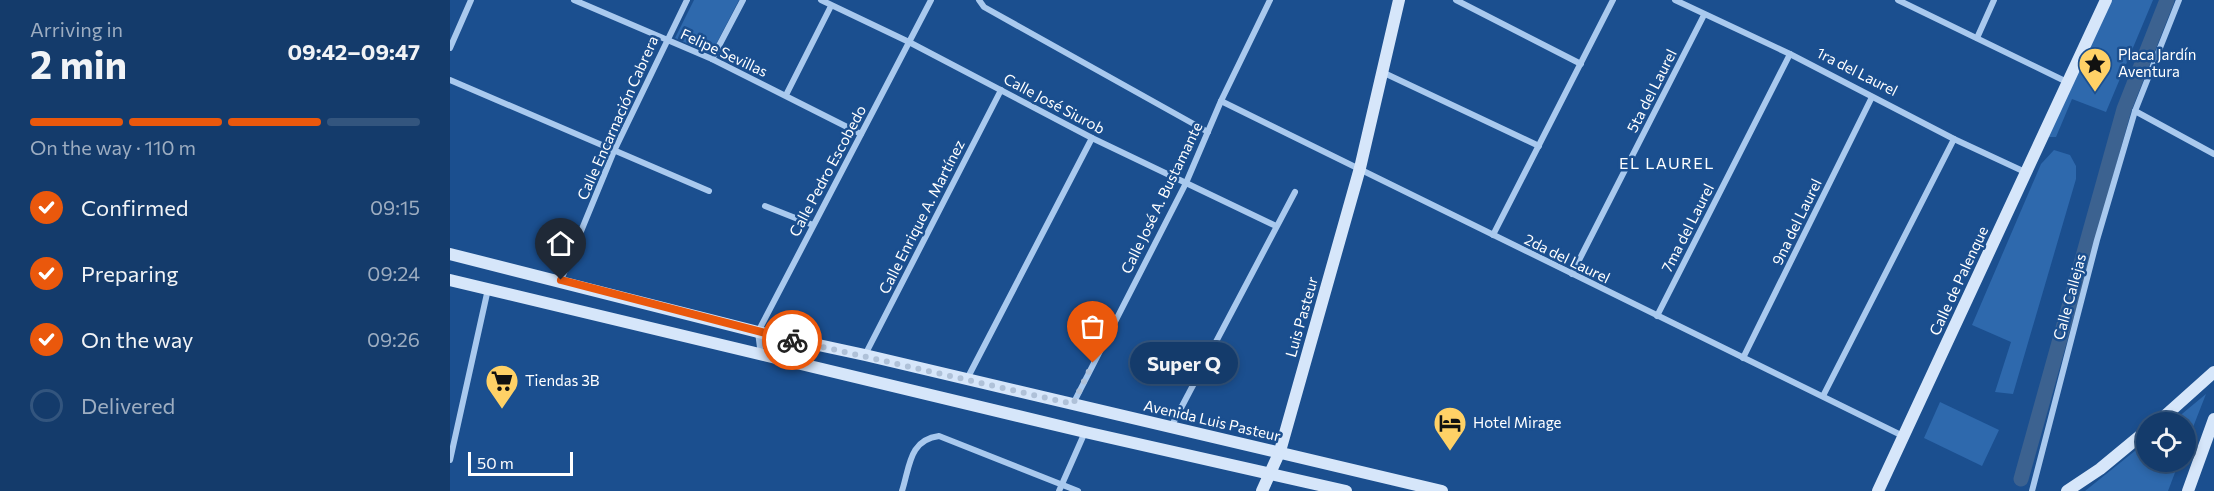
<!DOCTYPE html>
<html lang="en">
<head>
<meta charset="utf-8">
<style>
  :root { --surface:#143b6b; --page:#214673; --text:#f1f3f6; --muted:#9dadc1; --line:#33557e; --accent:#ea580c }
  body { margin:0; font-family:Commissioner,sans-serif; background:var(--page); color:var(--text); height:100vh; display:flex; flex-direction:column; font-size:22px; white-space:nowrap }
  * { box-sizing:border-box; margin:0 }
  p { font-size:20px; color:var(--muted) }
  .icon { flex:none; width:33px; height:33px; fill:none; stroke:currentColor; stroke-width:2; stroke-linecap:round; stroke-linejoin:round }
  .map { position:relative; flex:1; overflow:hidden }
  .side { display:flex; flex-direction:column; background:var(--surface); width:450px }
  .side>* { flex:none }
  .buttons { position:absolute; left:1686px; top:412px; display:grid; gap:12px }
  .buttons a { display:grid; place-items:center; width:60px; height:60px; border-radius:50%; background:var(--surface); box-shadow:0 3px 9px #0003,0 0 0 2px var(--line); font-size:30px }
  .scale { position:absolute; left:18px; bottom:15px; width:105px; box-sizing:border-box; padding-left:6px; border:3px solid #fff; border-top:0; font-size:16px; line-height:21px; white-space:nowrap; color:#fff; -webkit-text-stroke:4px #1b4f8f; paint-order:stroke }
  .pin { position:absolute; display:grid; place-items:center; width:51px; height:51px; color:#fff; margin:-62px -26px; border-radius:50% 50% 50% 0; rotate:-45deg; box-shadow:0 0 6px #0007 }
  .pin .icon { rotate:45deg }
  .courier { position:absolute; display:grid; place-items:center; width:60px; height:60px; margin:-30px; border:4px solid #ea580c; border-radius:50%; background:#fff; color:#222; box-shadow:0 2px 8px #0007 }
  .bubble { position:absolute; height:42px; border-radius:21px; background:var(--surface); box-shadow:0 3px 9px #0003,0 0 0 2px var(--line); font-size:20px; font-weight:700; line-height:42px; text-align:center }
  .head em { font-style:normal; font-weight:700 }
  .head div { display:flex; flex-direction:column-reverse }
  .head { display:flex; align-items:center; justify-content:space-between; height:102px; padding:0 30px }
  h1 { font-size:39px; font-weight:700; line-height:45px }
  .bar { display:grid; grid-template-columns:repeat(4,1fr); gap:9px 6px; align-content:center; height:72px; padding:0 30px }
  .bar i { height:8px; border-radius:4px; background:var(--line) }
  .bar .selected { background:var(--accent) }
  .bar p { grid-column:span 4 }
  ol { padding:0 30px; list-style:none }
  li { display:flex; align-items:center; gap:18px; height:66px }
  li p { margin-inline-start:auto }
  li .icon { padding:6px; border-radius:50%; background:var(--accent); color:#fff; stroke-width:4 }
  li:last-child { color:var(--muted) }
  li i { width:33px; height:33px; border:3px solid var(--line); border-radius:50% }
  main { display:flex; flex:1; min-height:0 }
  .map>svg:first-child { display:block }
  .green { fill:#2e69ad }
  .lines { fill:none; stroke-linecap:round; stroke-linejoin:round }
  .canal { stroke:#3c6290; stroke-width:15 }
  .street { stroke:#a9c9ee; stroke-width:6 }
  .secondary { stroke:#d6e6fa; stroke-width:12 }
  .done { stroke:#afc1d8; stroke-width:6; stroke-dasharray:0 10.8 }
  .route { stroke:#ea580c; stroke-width:8 }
  .labels { text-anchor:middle; stroke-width:5; stroke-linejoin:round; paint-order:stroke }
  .street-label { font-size:15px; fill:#fff; stroke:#1b4f8f }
  .poi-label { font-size:15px; fill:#fff; stroke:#1b4f8f; text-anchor:start }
  .neighbourhood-label { font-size:16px; letter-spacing:1.5px; fill:#fff; stroke:#1b4f8f }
</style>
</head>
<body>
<main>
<section class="side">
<div class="head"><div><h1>2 min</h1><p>Arriving in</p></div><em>09:42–09:47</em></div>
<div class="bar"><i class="selected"></i><i class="selected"></i><i class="selected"></i><i></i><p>On the way · 110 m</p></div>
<ol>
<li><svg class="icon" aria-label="check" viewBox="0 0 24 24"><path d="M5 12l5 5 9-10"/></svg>Confirmed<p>09:15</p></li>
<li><svg class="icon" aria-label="check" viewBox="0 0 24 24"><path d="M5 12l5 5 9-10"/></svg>Preparing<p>09:24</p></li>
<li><svg class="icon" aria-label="check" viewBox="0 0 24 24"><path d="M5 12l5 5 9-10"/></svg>On the way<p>09:26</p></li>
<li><i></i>Delivered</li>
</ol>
</section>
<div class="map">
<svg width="1764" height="491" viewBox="0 0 1764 491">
  <rect width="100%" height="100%" fill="#1b4f8f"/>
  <!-- green -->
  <g class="green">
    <polygon points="244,0 289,0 261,54 225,38"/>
    <polygon points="1660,0 1703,0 1656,112 1622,99 1606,137 1598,137"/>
    <polygon points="1604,150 1620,155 1626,166 1626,179 1563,394 1545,392 1561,342 1522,325 1591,164"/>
    <polygon points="1756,394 1736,445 1736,423 1721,423"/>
    <polygon points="1490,402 1549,430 1532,466 1474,438"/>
    <polygon points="1696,442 1696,462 1729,462 1718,491 1635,491"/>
  </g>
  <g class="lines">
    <!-- canal -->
    <polyline class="canal" points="1571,479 1674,109 1717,0"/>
    <!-- street -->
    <g class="street">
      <polyline points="124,0 262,59 411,134"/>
      <polyline points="371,0 459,42 642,138 826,226"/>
      <polyline points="529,0 534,7 758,132"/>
      <polyline points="1006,0 1131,64"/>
      <polyline points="1225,0 1340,54 1504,139 1575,172"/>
      <polyline points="1448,0 1617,82"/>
      <polyline points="1527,38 1544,0"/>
      <polyline points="0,48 21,0"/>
      <polyline points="262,59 293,0"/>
      <polyline points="932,72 1089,146"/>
      <polyline points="0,80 259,191"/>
      <polyline points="336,95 381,6"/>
      <polyline points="771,101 1453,436"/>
      <polyline points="1685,111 1764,154"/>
      <polyline points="315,206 363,225"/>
      <polyline points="1043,235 1163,0"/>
      <polyline points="1122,274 1254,15"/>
      <polyline points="111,280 164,151 237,0"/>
      <polyline points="1207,316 1340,54"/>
      <polyline points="311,355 308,332 481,0"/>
      <polyline points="415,355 551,90"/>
      <polyline points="1293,358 1422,97"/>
      <polyline points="517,379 642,138"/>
      <polyline points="1373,396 1504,139"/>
      <polyline points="623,404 736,183 771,101 820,0"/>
      <polyline points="721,427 845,192"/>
      <polyline points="0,460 38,289"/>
      <path d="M452,491C460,466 459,440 489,436L628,491"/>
      <polyline points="609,491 635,432"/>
      <polyline points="1582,491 1647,240 1685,111 1729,0"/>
    </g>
    <!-- secondary -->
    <g class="secondary">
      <polyline points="0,254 308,332 415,355 992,491"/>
      <polyline points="0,280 635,432 896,491"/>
      <polyline points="1707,423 1764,372"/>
      <polyline points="812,491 830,451 910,168 949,0"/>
      <polyline points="1428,491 1656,0"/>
      <polyline points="1617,491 1650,469 1696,431"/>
      <polyline points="1738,491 1764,419"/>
    </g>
  </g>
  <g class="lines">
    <!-- done -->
    <polyline class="done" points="342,340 623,404 643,363"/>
    <!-- route -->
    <polyline class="route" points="111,280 342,340"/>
  </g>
  <!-- icons -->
  <defs>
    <g id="sight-pin" transform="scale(1.725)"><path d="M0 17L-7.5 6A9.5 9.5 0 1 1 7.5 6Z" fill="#ffd166" stroke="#1b4f8f"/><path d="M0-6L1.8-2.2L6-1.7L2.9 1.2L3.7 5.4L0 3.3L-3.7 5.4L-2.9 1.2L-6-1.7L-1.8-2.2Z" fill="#111"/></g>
    <g id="supermarket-pin" transform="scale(1.725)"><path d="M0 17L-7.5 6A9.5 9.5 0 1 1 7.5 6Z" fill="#ffd166" stroke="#1b4f8f"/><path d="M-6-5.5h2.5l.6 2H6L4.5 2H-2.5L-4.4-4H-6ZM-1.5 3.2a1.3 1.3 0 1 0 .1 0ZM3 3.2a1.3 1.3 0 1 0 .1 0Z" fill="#111"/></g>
    <g id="hotel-pin" transform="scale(1.725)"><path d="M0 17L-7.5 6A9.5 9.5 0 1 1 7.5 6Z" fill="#ffd166" stroke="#1b4f8f"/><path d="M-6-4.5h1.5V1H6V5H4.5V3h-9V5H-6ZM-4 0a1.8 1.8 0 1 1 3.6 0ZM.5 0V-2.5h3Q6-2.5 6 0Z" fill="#111"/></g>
  </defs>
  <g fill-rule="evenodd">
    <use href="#sight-pin" x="1645" y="64"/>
    <use href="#supermarket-pin" x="52" y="381"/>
    <use href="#hotel-pin" x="1000" y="423"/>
  </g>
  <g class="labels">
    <!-- street labels -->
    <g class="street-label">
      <text transform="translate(274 53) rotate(25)" y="5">Felipe Sevillas</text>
      <text transform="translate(1407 72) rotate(27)" y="5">1ra del Laurel</text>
      <text transform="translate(1202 91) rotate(-63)" y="5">5ta del Laurel</text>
      <text transform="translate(604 104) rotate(28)" y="5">Calle José Siurob</text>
      <text transform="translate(168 118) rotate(-66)" y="5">Calle Encarnación Cabrera</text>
      <text transform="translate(378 171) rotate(-62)" y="5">Calle Pedro Escobedo</text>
      <text transform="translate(712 198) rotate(-64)" y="5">Calle José A. Bustamante</text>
      <text transform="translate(472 217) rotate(-63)" y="5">Calle Enrique A. Martínez</text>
      <text transform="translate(1347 222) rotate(-64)" y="5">9na del Laurel</text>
      <text transform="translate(1238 228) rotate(-63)" y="5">7ma del Laurel</text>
      <text transform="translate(1117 259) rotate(26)" y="5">2da del Laurel</text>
      <text transform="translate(1509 281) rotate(-65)" y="5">Calle de Palenque</text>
      <text transform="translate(1620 297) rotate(-75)" y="5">Calle Callejas</text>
      <text transform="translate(852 317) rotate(-74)" y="5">Luis Pasteur</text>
      <text transform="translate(762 421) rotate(13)" y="5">Avenida Luis Pasteur</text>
    </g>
    <!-- poi labels -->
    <g class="poi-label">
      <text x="1668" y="60">Placa Jardín<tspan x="1668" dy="17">Aventura</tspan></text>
      <text x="75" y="386">Tiendas 3B</text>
      <text x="1023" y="428">Hotel Mirage</text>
    </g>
    <!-- neighbourhood labels -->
    <g class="neighbourhood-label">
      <text x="1217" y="169">EL LAUREL</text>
    </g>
  </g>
</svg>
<div class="buttons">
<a><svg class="icon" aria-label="locate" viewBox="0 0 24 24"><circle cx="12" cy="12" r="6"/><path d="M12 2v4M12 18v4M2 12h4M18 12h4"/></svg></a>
</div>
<div class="scale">50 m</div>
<div class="pin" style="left:643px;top:363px;background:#ea580c"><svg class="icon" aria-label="bag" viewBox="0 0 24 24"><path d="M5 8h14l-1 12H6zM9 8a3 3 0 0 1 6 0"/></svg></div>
<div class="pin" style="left:111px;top:280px;background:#1f2937"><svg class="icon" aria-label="home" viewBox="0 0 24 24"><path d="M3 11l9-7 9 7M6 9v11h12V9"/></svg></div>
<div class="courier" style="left:342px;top:340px"><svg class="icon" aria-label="bike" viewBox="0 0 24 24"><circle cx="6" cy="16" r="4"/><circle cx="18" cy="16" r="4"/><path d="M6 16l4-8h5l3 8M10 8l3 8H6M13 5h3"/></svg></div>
<div class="bubble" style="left:680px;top:342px;width:108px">Super Q</div>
</div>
</main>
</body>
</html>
